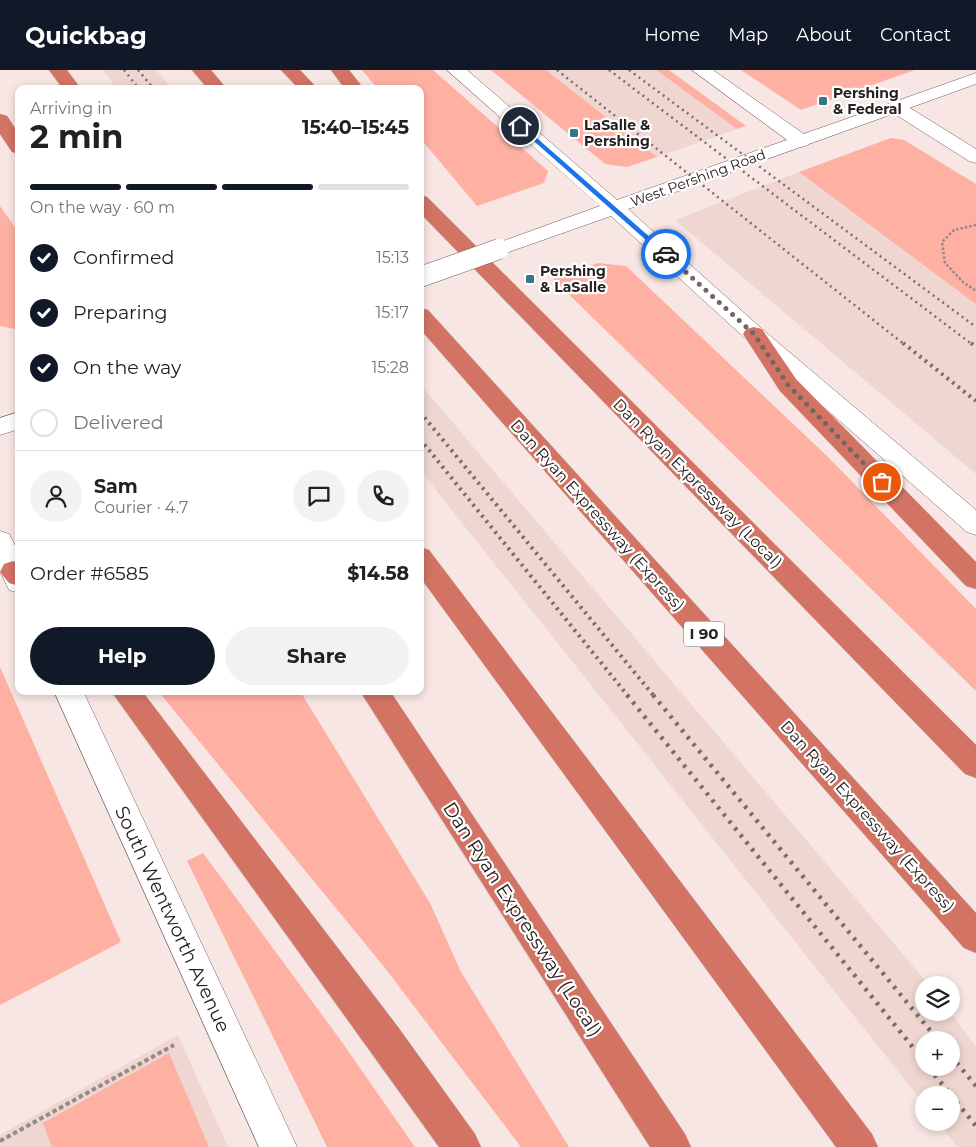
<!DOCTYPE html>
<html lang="en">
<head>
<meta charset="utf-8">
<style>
  :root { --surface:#fff; --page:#f2f2f2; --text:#202124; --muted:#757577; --line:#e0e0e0; --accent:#111827 }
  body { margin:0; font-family:Montserrat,sans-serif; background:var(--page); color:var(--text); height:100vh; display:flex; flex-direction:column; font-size:19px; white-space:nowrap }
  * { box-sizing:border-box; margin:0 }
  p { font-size:16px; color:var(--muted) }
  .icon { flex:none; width:28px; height:28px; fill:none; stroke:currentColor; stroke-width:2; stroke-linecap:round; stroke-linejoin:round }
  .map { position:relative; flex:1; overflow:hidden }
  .sheet { position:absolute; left:15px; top:15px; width:409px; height:610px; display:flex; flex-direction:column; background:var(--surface); border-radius:10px; box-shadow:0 2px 8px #0003 }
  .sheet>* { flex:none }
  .buttons { position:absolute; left:915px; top:906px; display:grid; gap:10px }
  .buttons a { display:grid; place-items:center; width:45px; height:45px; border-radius:50%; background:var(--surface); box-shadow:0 2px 8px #0003; font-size:25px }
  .pin { position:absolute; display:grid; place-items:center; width:42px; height:42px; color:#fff; margin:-21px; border:2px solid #fff; border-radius:50%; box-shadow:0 1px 5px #0007 }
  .courier { position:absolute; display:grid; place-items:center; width:50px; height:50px; margin:-25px; border:4px solid #1a73e8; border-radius:50%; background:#fff; color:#222; box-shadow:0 1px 6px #0007 }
  .headline em { font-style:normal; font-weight:700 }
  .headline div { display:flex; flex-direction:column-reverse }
  .headline { display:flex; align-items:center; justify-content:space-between; height:85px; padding:0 15px }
  h1 { font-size:32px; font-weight:700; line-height:38px }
  .bar { display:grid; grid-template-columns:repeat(4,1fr); gap:8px 5px; align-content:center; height:60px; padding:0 15px }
  .bar i { height:6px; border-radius:4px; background:var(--line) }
  .bar .selected { background:var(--accent) }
  .bar p { grid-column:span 4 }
  .line { display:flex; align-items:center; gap:12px; padding:0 15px; border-top:1px solid var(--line) }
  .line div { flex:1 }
  .round { display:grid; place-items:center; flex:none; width:52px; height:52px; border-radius:26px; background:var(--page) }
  ol { padding:0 15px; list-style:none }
  li { display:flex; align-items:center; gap:15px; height:55px }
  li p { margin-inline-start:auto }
  li .icon { padding:5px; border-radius:50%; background:var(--accent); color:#fff; stroke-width:4 }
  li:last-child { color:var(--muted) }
  li i { width:28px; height:28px; border:2px solid var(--line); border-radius:50% }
  .button { display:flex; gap:10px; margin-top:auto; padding:10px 15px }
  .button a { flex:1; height:58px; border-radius:30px; background:var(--accent); color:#fff; font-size:20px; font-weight:700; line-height:58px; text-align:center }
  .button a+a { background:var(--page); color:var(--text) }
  header { display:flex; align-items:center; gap:30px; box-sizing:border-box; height:70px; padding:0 25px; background:var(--accent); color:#fff }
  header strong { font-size:24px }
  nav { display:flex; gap:28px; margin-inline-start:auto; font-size:18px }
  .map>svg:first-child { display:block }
  .built { fill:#efd6d1; fill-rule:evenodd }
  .green { fill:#feb0a3 }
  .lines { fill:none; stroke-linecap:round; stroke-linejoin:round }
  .street-casing { stroke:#70625f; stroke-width:1 }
  .secondary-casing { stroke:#70625f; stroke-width:1 }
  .highway-casing { stroke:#cbcac9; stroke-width:1 }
  .path-far1 { stroke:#968a88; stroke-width:2.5; stroke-dasharray:2.5 2; stroke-linecap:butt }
  .path { stroke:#968a88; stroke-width:4; stroke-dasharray:4.5 3; stroke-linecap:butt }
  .street { fill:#fff; fill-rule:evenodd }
  .secondary { fill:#fff; fill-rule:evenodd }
  .highway { fill:#d37364; fill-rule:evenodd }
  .rail-far2 { stroke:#786e6c; stroke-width:2.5; stroke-dasharray:2 4; stroke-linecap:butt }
  .rail-far1 { stroke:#786e6c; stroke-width:4; stroke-dasharray:2.5 4.5; stroke-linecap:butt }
  .rail { stroke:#786e6c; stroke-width:4.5; stroke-dasharray:3 6; stroke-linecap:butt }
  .secondary-bridge-casing { stroke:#70625f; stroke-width:21; stroke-linecap:butt }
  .secondary-bridge { stroke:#fff; stroke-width:20 }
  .route { fill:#1a73e8 }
  .done { stroke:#706664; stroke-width:5; stroke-dasharray:0 9 }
  .poi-dot { fill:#347788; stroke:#fff; stroke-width:2 }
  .labels { text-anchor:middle; stroke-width:4.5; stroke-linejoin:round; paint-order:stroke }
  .far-poi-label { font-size:14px; font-weight:bold; fill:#272120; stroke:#fff; text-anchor:start }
  .far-street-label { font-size:14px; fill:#272120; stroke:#fff }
  .shield { fill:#fff; stroke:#686463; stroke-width:1 }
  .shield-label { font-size:15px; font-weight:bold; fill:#272120 }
  .street-label { font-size:16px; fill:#272120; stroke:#fff }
  .near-street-label { font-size:19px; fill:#272120; stroke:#fff }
</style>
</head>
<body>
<header>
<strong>Quickbag</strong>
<nav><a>Home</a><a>Map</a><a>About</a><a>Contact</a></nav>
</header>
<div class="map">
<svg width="976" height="1077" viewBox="0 0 976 1077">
  <rect width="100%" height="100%" fill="#f7e6e3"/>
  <!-- built -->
  <g class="built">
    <polygon points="103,0 156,0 172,19 117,19"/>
    <polygon points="546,0 656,0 737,59 657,87"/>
    <polygon points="799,102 845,136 976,208 976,404 675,150"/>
    <path d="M420,314L929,915H924V942L951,943L976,977V1077H958L939,1053L951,1052V1025H924V1034L420,400ZM924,970H951V998H924Z"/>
    <polygon points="178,965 228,1077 0,1077 0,1065"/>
  </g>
  <!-- green -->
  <g class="green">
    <polygon points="362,0 433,0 548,101 544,113 477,136 420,68 420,19 378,19"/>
    <polygon points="491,0 546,0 657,87 627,97 605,94"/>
    <polygon points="656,0 669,0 746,56 737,59"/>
    <polygon points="741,0 915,0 801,40"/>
    <polygon points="891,68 904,70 976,114 976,234 799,102"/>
    <polygon points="0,136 19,163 19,260 0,256"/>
    <polygon points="598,193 626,196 827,386 976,539 976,621 553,209"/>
    <polygon points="0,597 121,872 0,935"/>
    <polygon points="158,621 300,621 430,833 461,902 569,1077 521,1077 385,898"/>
    <polygon points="203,783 339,968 415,1077 327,1077 187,791"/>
    <polygon points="169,983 209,1077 52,1077 43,1053"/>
  </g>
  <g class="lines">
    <!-- street casing -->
    <g class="street-casing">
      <g id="street">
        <polygon points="692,0 713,0 808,67 810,71 808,75 801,77 794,75"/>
        <polygon points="896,32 902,33 976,79 976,93 969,91 890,41 887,37 890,33"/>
      </g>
    </g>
    <!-- secondary casing -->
    <g class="secondary-casing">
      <g id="secondary">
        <polygon points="447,0 467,0 617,130 976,3 976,14 628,139 762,259 976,440 976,465 967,462 746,269 611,146 506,183 499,185 492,183 489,179 492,175 600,136"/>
        <polygon points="19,342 19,359 0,365 0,348"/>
        <polygon points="0,461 9,464 19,483 19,523 9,520 0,501"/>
        <polygon points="54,621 83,621 297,1077 259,1077"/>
      </g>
    </g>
    <!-- highway casing -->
    <g class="highway-casing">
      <g id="highway">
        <polygon points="49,0 67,0 81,19 63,19"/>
        <polygon points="192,0 211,0 227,19 208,19"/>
        <polygon points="281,0 300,0 318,19 299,19"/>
        <polygon points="331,0 349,0 364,19 345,19"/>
        <polygon points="0,44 7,46 19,64 19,84 12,82 0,64"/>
        <polygon points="420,125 427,127 976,675 976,708 965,704 420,143"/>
        <polygon points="420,238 428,240 976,843 976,883 964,878 420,259"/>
        <polygon points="754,257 762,259 796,309 976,492 976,519 966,516 780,321 743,264 746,259"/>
        <polygon points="420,477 429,480 872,1064 878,1077 836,1077 420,507"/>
        <polygon points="13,491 19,493 19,516 9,513 0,502 4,494"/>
        <polygon points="111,621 142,621 398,957 475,1064 481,1077 439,1077"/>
        <polygon points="360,621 390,621 685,1064 691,1077 650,1077"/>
      </g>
    </g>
    <!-- path-far1 -->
    <polyline class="path-far1" points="976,155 954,160 942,172 945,193 963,212 976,221"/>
    <!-- path -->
    <polyline class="path" points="0,1071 174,975"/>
    <!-- street -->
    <use href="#street" class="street"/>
    <!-- secondary -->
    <use href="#secondary" class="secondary"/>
    <!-- highway -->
    <use href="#highway" class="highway"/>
    <!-- rail-far2 -->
    <g class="rail-far2">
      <polyline points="124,0 139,19"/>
      <polyline points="138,0 154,19"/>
      <polyline points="557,0 905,275"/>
      <polyline points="609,0 973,275"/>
      <polyline points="629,0 976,257"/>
    </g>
    <!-- rail-far1 -->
    <g class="rail-far1">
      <polyline points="903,273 976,331"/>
      <polyline points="971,273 976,277"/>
      <polyline points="420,342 654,626"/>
      <polyline points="420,369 628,626"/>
    </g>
    <!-- rail -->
    <g class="rail">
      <polyline points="627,625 924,991"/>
      <polyline points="653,625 938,970"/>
      <polyline points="951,986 976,1016"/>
      <polyline points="929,998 951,1025"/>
      <polyline points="951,1025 976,1056"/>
    </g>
    <!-- secondary-bridge casing -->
    <g class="secondary-bridge-casing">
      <polyline id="secondary-bridge" points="420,207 499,179"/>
    </g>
    <!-- secondary-bridge -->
    <use href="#secondary-bridge" class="secondary-bridge"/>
  </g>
  <!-- route -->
  <polygon class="route" points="519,55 522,55 668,183 668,186 664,186 519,58"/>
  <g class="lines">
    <!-- done -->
    <polyline class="done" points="666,184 754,264 788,315 882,412"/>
  </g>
  <!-- markers -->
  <g class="poi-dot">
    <rect x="818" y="26" width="10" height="10" rx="2.5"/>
    <rect x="569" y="58" width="10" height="10" rx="2.5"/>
    <rect x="525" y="204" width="10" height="10" rx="2.5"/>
  </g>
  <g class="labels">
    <!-- far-poi labels -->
    <g class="far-poi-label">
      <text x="833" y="28">Pershing<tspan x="833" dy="16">&amp; Federal</tspan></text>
      <text x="584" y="60">LaSalle &amp;<tspan x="584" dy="16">Pershing</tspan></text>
      <text x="540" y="206">Pershing<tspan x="540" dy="16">&amp; LaSalle</tspan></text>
    </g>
    <!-- far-street labels -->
    <g class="far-street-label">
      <text transform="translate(698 108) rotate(-20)" y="5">West Pershing Road</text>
    </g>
    <!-- shield labels -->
    <rect class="shield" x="684" y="551.5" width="40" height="25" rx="4"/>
    <g class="shield-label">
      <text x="704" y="569">I 90</text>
    </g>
    <!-- street labels -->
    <g class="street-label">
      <text transform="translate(698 413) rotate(45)" y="6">Dan Ryan Expressway (Local)</text>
      <text transform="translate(598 445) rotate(48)" y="6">Dan Ryan Expressway (Express)</text>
      <text transform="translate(868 746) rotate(48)" y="6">Dan Ryan Expressway (Express)</text>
    </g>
    <!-- near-street labels -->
    <g class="near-street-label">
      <text transform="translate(173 849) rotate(65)" y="7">South Wentworth Avenue</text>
      <text transform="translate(523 849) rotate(57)" y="7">Dan Ryan Expressway (Local)</text>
    </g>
  </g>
</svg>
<div class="buttons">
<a><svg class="icon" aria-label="layers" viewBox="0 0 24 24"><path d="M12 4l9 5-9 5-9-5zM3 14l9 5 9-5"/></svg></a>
<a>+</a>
<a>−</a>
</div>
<div class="pin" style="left:882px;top:412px;background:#ea580c"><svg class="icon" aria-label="bag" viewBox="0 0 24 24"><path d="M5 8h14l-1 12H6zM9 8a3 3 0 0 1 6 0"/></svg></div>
<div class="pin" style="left:520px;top:56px;background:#1f2937"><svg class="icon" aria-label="home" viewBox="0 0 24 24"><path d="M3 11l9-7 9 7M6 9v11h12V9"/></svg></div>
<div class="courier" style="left:666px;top:184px"><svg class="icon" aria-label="car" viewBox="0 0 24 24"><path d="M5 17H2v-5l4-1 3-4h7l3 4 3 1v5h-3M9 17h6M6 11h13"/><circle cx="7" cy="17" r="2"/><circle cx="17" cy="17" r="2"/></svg></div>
<section class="sheet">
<div class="headline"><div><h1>2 min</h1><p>Arriving in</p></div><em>15:40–15:45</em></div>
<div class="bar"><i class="selected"></i><i class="selected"></i><i class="selected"></i><i></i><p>On the way · 60 m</p></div>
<ol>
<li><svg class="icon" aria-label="check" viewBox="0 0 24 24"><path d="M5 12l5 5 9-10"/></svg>Confirmed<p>15:13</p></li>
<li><svg class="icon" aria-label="check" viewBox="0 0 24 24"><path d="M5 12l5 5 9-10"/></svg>Preparing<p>15:17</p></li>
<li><svg class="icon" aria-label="check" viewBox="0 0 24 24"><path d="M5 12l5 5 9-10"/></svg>On the way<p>15:28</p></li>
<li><i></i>Delivered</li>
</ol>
<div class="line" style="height:90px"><a class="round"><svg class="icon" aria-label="person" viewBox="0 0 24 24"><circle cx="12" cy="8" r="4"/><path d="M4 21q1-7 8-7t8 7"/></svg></a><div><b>Sam</b><p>Courier · 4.7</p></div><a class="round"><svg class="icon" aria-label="chat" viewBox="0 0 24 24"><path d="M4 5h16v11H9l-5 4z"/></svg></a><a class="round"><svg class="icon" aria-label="phone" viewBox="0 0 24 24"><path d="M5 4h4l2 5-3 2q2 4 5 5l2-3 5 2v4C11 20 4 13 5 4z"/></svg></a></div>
<div class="line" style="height:65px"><div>Order #6585</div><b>$14.58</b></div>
<div class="button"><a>Help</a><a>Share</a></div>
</section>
</div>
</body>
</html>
